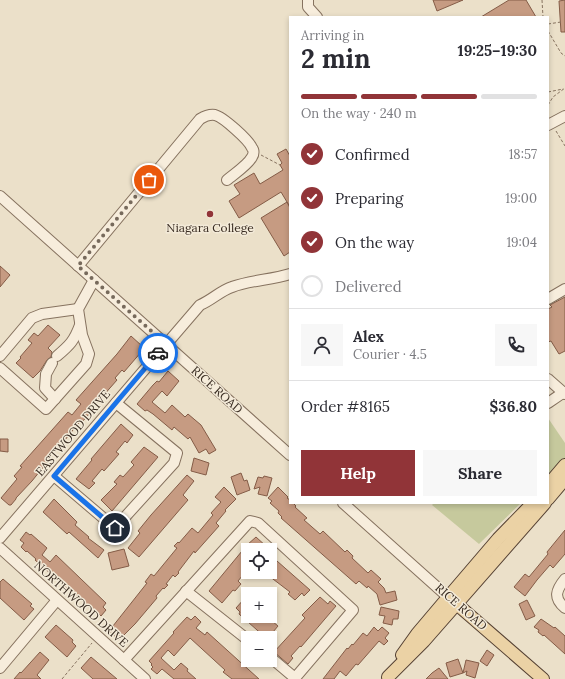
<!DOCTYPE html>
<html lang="en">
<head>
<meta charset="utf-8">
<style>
  :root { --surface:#fff; --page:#f7f7f7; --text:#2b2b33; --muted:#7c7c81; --line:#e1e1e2; --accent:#913438 }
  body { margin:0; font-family:Lora,serif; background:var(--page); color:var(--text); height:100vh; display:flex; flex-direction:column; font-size:15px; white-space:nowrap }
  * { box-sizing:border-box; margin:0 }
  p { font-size:13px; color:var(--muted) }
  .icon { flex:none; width:22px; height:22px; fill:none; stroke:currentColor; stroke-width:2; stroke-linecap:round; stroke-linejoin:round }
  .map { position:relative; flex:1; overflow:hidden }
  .details { position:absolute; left:289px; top:16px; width:260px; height:488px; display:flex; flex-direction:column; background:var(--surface); border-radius:0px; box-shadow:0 2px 6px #0003 }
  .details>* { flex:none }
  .controls { position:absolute; left:241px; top:543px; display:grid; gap:8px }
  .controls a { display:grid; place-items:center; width:36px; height:36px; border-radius:0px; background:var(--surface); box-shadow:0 2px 6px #0003; font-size:20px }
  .pin { position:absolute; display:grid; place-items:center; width:34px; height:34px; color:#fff; margin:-17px; border:2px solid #fff; border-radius:50%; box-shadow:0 1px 4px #0007 }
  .courier { position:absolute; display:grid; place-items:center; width:40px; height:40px; margin:-20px; border:3px solid #1a73e8; border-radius:50%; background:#fff; color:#222; box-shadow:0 1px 5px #0007 }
  .overview em { font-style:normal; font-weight:800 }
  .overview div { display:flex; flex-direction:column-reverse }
  .overview { display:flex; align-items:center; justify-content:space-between; height:68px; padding:0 12px }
  h1 { font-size:26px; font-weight:800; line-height:30px }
  .bar { display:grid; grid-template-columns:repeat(4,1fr); gap:6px 4px; align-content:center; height:48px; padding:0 12px }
  .bar i { height:5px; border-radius:3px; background:var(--line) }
  .bar .current { background:var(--accent) }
  .bar p { grid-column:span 4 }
  .line { display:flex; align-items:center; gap:10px; padding:0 12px; border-top:1px solid var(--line) }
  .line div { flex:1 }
  .round { display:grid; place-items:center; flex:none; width:42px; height:42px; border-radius:0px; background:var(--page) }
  ol { padding:0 12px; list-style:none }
  li { display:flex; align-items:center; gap:12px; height:44px }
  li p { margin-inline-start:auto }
  li .icon { padding:4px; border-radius:50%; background:var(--accent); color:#fff; stroke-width:4 }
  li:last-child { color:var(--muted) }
  li i { width:22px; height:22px; border:2px solid var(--line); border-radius:50% }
  .button { display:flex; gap:8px; margin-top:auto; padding:8px 12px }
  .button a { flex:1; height:46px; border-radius:0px; background:var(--accent); color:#fff; font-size:16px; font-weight:800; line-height:46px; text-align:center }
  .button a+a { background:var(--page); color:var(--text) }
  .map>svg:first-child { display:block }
  .green { fill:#c6c99d }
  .building { fill:#c69b82; stroke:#845c47 }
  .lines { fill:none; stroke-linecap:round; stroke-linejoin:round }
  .minor-casing { stroke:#86725f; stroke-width:12 }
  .major-casing { stroke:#554133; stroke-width:14 }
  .path { stroke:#86725f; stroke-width:1; stroke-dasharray:3 2; stroke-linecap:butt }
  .minor { stroke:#f7eddc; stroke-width:10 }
  .major { stroke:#ebd2a5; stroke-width:12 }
  .done { stroke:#776a5c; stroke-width:4; stroke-dasharray:0 7.2 }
  .route { stroke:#1a73e8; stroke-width:5 }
  .poi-dot { fill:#913438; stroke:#f3ead8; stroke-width:1.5 }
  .labels { text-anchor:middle; stroke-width:3; stroke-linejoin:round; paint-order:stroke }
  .poi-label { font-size:12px; fill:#382b21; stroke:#f3ead8 }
  .street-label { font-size:12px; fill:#382b21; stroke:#f3ead8 }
</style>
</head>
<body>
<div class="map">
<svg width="565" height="679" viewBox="0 0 565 679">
  <rect width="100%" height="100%" fill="#ebe0c9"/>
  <!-- green -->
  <g class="green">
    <polygon points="548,418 565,443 565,460 548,477"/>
    <polygon points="434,503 521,503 479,544 432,505"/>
  </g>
  <!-- building -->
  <g class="building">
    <polygon points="433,0 463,0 437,11"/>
    <polygon points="509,0 526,0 536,17 481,17"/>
    <polygon points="565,0 565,32 561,32 559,1"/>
    <polygon points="286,149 290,156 290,207 281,192 239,218 229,201 240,194 234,185 254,173 260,184 283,170 280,165 282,163 277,154"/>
    <polygon points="287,202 290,208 290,252 284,256 261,218"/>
    <polygon points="0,266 10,275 0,287"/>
    <polygon points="565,297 565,351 559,354 551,341 548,342 548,309 552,307 550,305"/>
    <polygon points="48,325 60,335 48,348 52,352 51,357 47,360 40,371 33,378 16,363 21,358 20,357 32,343 28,340 34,333 38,336"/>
    <polygon points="131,336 142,346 140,349 142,351 124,372 122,370 115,378 117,380 88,413 89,414 83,421 81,420 32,481 16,498 16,499 11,505 9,505 1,498 17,479 14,476 22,467 20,466 68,412 72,415 81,404 76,400 117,354"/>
    <polygon points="168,371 179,381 167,396 162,391 152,402 165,413 172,405 185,417 188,414 201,425 216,450 209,454 206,449 199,453 190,437 188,439 174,427 172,430 153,414 147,410 145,411 137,404 153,385 157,381 159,382"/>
    <polygon points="121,424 133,435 127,443 125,441 116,452 119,454 104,471 102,469 92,481 95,483 89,489 76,479 92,460 91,459"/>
    <polygon points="0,439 8,439 8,452 0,451"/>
    <polygon points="144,447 158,457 112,511 101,500 117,484 114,482 120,475 123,477 134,465 131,462"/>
    <polygon points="194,458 209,463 206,475 191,471"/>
    <polygon points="241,473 244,481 247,480 250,490 237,495 231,477"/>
    <polygon points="187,475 194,481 183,495 188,500 139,557 128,548 140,533 138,531 151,515"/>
    <polygon points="264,476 272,478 267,496 258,494 260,487 254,489 258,477 263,478"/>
    <polygon points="224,487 236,499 225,510 226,511 216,523 219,526 195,553 194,551 178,572 179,573 175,577 173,575 166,584 168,585 164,589 163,588 156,596 157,598 135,624 119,640 109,631 147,583 145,582 151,574 154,576 177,548 174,546 178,542 179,543 192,528 198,533 213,515 211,513 221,502 215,497"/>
    <polygon points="278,487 288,497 287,498 290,500 290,503 293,503 296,506 295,507 307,518 304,520 320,534 323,531 345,552 347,550 353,556 352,558 368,573 371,570 381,579 378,582 384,588 386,593 395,591 397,600 380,605 377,594 368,586 367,588 359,581 356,584 281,518 282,517 278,513 279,511 270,503 272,501 268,498"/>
    <polygon points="54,499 77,522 75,525 89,537 88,538 104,550 98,558 69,532 67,534 43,512"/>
    <polygon points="565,530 565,554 553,568 550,565 537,580 525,596 514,587 525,574 529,577 548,554 547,552"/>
    <polygon points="26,532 30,535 31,534 47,548 42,555 50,562 56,555 106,603 103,607 106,610 101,616 98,613 97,614 35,560 36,559 27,551 26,552 21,547 24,543 20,540"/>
    <polygon points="256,537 267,547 264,550 248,550 248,569 238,581 241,584 235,591 233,590 222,603 209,591 247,545"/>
    <polygon points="124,549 129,566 112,570 108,553"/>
    <polygon points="277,561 310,590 304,596 302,593 295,600 288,594 290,592 269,576 273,570 270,568"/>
    <polygon points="3,579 32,604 30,606 34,609 24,620 0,598 0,582"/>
    <polygon points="320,597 328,604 330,601 336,606 301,647 300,646 291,656 293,658 288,664 274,652 305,618 302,615"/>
    <polygon points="245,598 248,601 248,616 266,616 278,626 268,638 266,638 239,614 240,612 236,608"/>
    <polygon points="527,600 535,616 526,620 519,604"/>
    <polygon points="381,607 399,611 398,619 393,619 392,625 383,623 385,616 379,615"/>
    <polygon points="195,616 201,622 196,628 205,635 207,632 259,679 232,679 223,672 225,670 190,638 174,656 168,650 161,658 174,670 181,663 188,669 187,671 196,679 174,679 162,669 157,674 151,669 153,667 151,665 152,664 149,661 174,633 173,632 187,617 191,620"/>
    <polygon points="541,619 554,628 555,627 565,636 565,654 544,635 543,636 538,632 539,630 534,627"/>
    <polygon points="56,625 73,640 72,642 76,646 67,657 45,637"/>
    <polygon points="374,627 378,631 382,627 389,633 385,638 388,641 384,645 379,641 358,665 356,664 346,676 340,671 334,679 323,679 347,648 348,649 352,644 353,645 363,633 367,636"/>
    <polygon points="487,650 494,655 487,666 480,661"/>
    <polygon points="40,652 49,660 37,675 41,679 14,679 20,672 21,673"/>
    <polygon points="91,657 117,679 93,679 81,668"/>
    <polygon points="458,659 463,673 450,677 446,663"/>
    <polygon points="466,660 479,663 475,678 466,675 467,671 463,673"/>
    <polygon points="439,668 448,679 426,679 432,673"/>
  </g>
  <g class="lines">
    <!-- minor casing -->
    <g class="minor-casing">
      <g id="minor">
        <polyline points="308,0 308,7 317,17"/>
        <polyline points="548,125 565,116"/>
        <polyline points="0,196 290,455"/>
        <path d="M78,266L200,119C205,116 209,114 215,115C223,117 249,140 252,148C254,150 254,154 252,157C248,165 234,174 227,180"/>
        <polyline points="548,299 565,289"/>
        <polyline points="0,356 32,318 42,314 78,309"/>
        <path d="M57,356C70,345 74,341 80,325"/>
        <polyline points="52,363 46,374 45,388 55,399"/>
        <polyline points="0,368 46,409 86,364 89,354 82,335 78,309 94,280"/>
        <polyline points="548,379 565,394"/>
        <polyline points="548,403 564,392"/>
        <polyline points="54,476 115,528 174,463 177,453 116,403"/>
        <polyline points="343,503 448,597"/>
        <path d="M0,538L200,305C212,300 220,291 232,287C251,280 271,280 290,274"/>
        <polyline points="0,548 145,679"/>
        <path d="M565,579C556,590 553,598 565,608"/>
        <polyline points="186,591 248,640"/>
        <polyline points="124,660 250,521 258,523 353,610 295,678 270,657"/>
        <polyline points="0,668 57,600"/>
      </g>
    </g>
    <!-- major casing -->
    <g class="major-casing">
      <g id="major">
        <polyline points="548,485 565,465"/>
        <polyline points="548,499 565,479"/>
        <polyline points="452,600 543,679"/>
        <polyline points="402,655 417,634 439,608 498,539 533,503"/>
        <polyline points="388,677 424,641 545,503"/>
      </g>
    </g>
    <!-- path -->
    <g class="path">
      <polyline points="542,0 543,17"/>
      <polyline points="548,24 561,22"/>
      <polyline points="548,31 561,53 565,56"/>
      <polyline points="548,92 563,89"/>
      <polyline points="548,105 553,97 565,88"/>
      <polyline points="556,131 565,146"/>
      <polyline points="261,155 280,165"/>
      <polyline points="62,679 92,643"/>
    </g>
    <!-- minor -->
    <use href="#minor" class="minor"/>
    <!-- major -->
    <use href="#major" class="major"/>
  </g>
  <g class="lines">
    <!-- done -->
    <polyline class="done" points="149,180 78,266 166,344 158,353"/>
    <!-- route -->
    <polyline class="route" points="115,528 54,476 158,353"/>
  </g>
  <!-- markers -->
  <circle class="poi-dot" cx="210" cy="214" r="4"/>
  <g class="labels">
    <!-- poi labels -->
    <g class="poi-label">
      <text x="210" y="232">Niagara College</text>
    </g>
    <!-- street labels -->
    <g class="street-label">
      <text transform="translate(217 390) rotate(42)" y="4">RICE ROAD</text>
      <text transform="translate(73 433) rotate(-50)" y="4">EASTWOOD DRIVE</text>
      <text transform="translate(81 604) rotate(42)" y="4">NORTHWOOD DRIVE</text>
      <text transform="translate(461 607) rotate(41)" y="4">RICE ROAD</text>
    </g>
  </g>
</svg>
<div class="controls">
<a><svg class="icon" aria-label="locate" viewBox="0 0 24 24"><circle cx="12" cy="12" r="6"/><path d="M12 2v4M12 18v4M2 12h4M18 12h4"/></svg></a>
<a>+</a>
<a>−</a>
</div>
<div class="pin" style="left:149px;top:180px;background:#ea580c"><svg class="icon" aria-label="bag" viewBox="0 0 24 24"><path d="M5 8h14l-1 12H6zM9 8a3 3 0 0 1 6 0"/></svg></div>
<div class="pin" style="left:115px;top:528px;background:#1f2937"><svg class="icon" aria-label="home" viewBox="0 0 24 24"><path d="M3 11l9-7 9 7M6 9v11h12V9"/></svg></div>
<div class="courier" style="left:158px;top:353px"><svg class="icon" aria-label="car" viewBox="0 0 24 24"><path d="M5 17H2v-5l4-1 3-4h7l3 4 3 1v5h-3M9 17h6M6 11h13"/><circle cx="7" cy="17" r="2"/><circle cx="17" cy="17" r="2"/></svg></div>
<section class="details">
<div class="overview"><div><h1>2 min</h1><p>Arriving in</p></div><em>19:25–19:30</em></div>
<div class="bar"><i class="current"></i><i class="current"></i><i class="current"></i><i></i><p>On the way · 240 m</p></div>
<ol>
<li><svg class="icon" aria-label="check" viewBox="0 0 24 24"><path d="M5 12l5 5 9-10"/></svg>Confirmed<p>18:57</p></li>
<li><svg class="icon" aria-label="check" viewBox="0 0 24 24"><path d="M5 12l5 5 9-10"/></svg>Preparing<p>19:00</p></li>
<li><svg class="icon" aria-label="check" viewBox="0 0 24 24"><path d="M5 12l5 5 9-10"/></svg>On the way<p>19:04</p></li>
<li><i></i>Delivered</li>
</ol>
<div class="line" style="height:72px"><a class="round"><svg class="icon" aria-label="person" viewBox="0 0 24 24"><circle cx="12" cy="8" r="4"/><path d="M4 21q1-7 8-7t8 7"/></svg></a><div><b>Alex</b><p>Courier · 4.5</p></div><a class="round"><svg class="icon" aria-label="phone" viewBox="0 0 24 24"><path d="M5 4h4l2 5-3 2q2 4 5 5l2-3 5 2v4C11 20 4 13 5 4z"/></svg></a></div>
<div class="line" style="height:52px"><div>Order #8165</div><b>$36.80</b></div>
<div class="button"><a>Help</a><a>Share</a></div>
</section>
</div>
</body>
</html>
